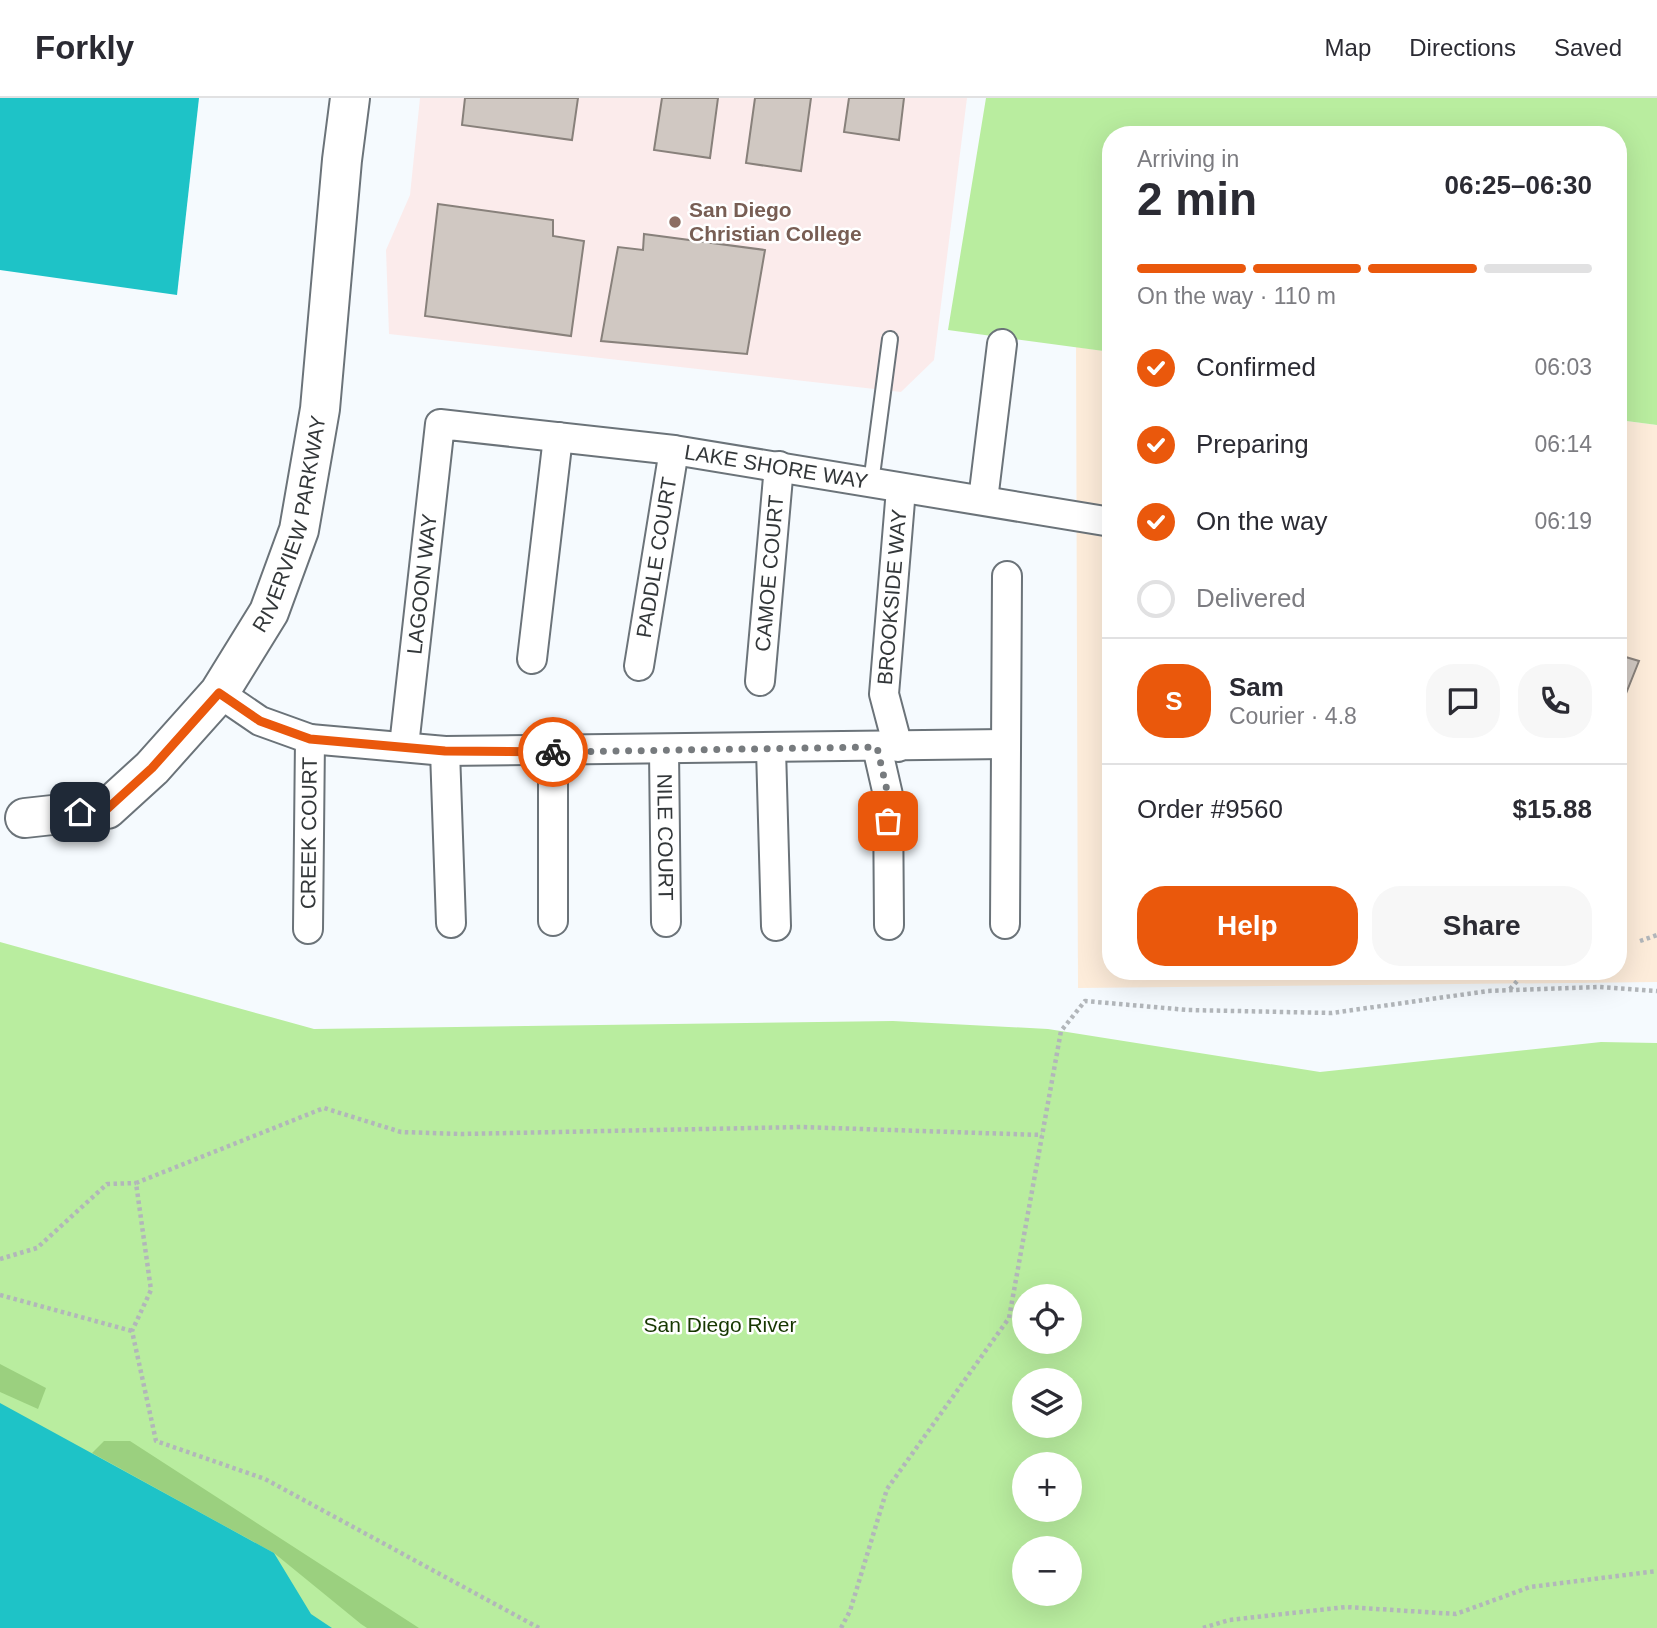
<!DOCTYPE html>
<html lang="en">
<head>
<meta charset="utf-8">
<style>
  :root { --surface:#fff; --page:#f7f7f7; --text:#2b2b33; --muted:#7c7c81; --line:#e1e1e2; --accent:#ea580c }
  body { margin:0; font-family:Helvetica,sans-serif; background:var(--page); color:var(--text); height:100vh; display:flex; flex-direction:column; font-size:26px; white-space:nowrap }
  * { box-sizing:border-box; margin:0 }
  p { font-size:23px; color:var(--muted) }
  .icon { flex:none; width:38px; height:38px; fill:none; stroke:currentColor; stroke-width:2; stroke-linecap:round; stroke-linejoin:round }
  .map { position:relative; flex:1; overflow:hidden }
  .drawer { position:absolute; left:1102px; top:28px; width:525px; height:854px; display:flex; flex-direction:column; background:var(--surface); border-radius:28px; box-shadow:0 7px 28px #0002 }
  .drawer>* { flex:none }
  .controls { position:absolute; left:1012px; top:1186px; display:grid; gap:14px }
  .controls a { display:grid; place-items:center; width:70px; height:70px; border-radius:50%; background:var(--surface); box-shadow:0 7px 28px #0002; font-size:35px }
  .pin { position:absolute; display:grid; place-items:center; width:60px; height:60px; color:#fff; margin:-30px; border-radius:14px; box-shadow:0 4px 10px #0006 }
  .courier { position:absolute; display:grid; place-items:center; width:70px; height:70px; margin:-35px; border:5px solid #ea580c; border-radius:50%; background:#fff; color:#222; box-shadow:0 2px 9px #0007 }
  .overview em { font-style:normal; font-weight:600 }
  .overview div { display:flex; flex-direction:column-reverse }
  .overview { display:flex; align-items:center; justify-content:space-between; height:119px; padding:0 35px }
  h1 { font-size:46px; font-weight:600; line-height:52px }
  .bar { display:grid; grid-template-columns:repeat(4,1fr); gap:10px 7px; align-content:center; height:84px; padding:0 35px }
  .bar i { height:9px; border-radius:5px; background:var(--line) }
  .bar .current { background:var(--accent) }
  .bar p { grid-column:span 4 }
  .line { display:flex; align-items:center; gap:18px; padding:0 35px; border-top:2px solid var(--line) }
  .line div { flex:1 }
  .round { display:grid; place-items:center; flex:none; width:74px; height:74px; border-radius:28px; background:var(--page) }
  ol { padding:0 35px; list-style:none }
  li { display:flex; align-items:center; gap:21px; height:77px }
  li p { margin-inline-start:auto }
  li .icon { padding:7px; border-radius:50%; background:var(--accent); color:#fff; stroke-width:4 }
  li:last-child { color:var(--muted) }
  li i { width:38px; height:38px; border:4px solid var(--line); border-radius:50% }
  .button { display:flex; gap:14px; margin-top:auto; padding:14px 35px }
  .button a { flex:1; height:80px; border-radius:28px; background:var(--accent); color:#fff; font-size:28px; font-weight:600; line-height:80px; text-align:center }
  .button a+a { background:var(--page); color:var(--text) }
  header { display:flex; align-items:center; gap:42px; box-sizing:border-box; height:98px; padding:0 35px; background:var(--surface); border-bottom:2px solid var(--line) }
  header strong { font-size:33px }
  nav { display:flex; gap:38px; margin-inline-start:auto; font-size:24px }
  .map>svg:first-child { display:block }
  .commercial { fill:#fdecda }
  .education { fill:#fbebeb }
  .green { fill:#b9ed9f; fill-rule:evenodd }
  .forest { fill:#9bd07f }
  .water { fill:#1ec3c7 }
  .building { fill:#d0c8c2; stroke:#88817b; stroke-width:2 }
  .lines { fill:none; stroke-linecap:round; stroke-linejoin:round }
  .lane-casing { stroke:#6b7379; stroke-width:18 }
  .street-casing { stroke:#6b7379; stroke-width:32 }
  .secondary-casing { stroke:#6b7379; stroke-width:42 }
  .path { stroke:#b2b6ba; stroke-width:4.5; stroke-dasharray:3.5 3.5; stroke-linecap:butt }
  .lane { stroke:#fff; stroke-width:14 }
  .street { stroke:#fff; stroke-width:28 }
  .secondary { stroke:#fff; stroke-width:38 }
  .done { stroke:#777b7e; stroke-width:7; stroke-dasharray:0 12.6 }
  .route { stroke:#ea580c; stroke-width:9 }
  .education-dot { fill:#8d6e63; stroke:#fff; stroke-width:2.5 }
  .labels { text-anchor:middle; stroke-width:5; stroke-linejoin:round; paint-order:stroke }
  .education-label { font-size:21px; font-weight:bold; fill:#785e54; stroke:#fff; text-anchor:start }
  .street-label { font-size:21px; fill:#333739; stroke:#fff }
  .park-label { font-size:21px; fill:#163700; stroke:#fff }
</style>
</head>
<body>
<header>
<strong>Forkly</strong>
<nav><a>Map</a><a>Directions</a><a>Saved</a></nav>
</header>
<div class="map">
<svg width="1657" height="1530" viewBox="0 0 1657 1530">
  <rect width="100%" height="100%" fill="#f5fafe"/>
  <!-- commercial -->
  <polygon class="commercial" points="1076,249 1111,254 1111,873 1619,873 1619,322 1657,327 1657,884 1078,890"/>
  <!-- education -->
  <polygon class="education" points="420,0 967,0 934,262 901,294 389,236 386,152 410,97"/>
  <!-- green -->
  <g class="green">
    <polygon points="986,0 1657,0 1657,327 1619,322 1619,37 1111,37 1111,254 948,232"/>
    <path d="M0,844L314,931L893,923L1048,931L1320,974L1601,944L1657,945V1530H0ZM1024,1199H1069V1244H1024ZM1024,1283H1069V1328H1024ZM1024,1367H1069V1412H1024ZM1024,1451H1069V1496H1024Z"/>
  </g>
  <!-- forest -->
  <g class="forest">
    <polygon points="0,1266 46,1290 38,1311 0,1294"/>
    <polygon points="104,1343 130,1343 419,1530 367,1530 361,1526 274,1455 92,1355"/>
  </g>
  <!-- water -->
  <g class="water">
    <polygon points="0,0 199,0 177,197 0,172"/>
    <polygon points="0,1305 274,1455 311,1516 332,1530 0,1530"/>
  </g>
  <!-- building -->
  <g class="building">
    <polygon points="465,0 578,0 572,42 462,27"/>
    <polygon points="662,0 718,0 710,60 654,52"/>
    <polygon points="755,0 811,0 801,73 746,65"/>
    <polygon points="849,0 904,0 899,42 844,34"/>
    <polygon points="438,106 553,122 553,138 584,143 571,238 425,218"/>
    <polygon points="644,136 765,152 747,256 601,243 618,149 643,152"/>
    <polygon points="1619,557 1639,563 1619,613"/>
  </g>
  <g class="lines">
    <!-- lane casing -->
    <g class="lane-casing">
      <polyline id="lane" points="871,385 890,241"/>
    </g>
    <!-- street casing -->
    <g class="street-casing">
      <g id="street">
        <polyline points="983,402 1002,246"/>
        <polyline points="532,561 558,339"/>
        <path id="s1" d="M639,568L674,352"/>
        <path id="s2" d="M760,583L779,368"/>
        <polyline points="219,595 260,623 310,641 445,653 1005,646"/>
        <path id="s3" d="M404,648L440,326L674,352L1111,424"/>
        <polyline points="877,649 888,697 889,827"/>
        <path id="s4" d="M898,649L884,596L901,391"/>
        <polyline points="771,651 776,828"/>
        <polyline points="445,653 451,825"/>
        <path id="s5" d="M664,653L666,824"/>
        <polyline points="553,654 553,823"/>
        <polyline points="1005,826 1007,478"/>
        <path id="s6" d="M308,831L310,641"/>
      </g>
    </g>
    <!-- secondary casing -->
    <g class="secondary-casing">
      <g id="secondary">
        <path id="s7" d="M25,720L107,711L152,670L219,595L269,514L299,432L320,311L342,62L350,0"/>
      </g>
    </g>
    <!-- path -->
    <g class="path">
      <polyline points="1640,843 1657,837"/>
      <polyline points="1510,891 1526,873"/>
      <polyline points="0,1161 37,1150 107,1086 136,1085"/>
      <polyline points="0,1197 132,1233"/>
      <polyline points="539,1530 265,1381 156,1343 132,1233 151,1192 136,1085 324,1010 401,1034 461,1036 801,1029 1042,1037"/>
      <polyline points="841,1530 850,1513 887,1391 1009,1220 1061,933 1085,903 1188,912 1332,915 1488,893 1600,889 1657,893"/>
      <polyline points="1203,1530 1229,1522 1346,1509 1456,1516 1530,1489 1657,1473"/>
    </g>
    <!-- lane -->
    <use href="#lane" class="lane"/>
    <!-- street -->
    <use href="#street" class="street"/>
    <!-- secondary -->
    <use href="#secondary" class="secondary"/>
  </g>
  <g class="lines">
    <!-- done -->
    <polyline class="done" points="553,654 877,649 888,697 888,723"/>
    <!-- route -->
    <polyline class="route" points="80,714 107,711 152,670 219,595 260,623 310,641 445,653 553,654"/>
  </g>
  <!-- markers -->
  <circle class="education-dot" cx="675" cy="124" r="7"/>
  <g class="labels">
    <!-- education labels -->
    <g class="education-label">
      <text x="689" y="119">San Diego<tspan x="689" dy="24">Christian College</tspan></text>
    </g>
    <!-- street labels -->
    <g class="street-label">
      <text dy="7" stroke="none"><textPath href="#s3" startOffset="663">LAKE SHORE WAY</textPath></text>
      <text dy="7" stroke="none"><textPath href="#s7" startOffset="430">RIVERVIEW PARKWAY</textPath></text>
      <text dy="7" stroke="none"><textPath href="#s1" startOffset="110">PADDLE COURT</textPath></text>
      <text dy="7" stroke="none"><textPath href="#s2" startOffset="108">CAMOE COURT</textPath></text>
      <text dy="7" stroke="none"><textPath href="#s3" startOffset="163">LAGOON WAY</textPath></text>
      <text dy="7" stroke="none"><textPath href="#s4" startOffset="152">BROOKSIDE WAY</textPath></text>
      <text dy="7" stroke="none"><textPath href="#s6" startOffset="96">CREEK COURT</textPath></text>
      <text dy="7" stroke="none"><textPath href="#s5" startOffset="86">NILE COURT</textPath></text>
    </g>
    <!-- park labels -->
    <g class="park-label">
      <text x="720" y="1234">San Diego River</text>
    </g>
  </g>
</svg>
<div class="controls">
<a><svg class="icon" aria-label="locate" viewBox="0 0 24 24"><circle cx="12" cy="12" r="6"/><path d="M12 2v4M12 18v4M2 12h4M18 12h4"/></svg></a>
<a><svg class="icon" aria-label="layers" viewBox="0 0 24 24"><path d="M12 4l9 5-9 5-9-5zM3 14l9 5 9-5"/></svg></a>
<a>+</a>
<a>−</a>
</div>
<div class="pin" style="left:888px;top:723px;background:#ea580c"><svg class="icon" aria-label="bag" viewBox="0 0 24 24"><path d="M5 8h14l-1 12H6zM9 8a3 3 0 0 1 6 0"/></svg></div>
<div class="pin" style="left:80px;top:714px;background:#1f2937"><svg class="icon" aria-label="home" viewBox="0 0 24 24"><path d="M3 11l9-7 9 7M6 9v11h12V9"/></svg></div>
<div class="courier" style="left:553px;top:654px"><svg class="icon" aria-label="bike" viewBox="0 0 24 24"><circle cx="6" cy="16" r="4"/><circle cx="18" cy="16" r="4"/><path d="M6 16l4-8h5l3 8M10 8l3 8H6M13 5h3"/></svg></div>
<section class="drawer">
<div class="overview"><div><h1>2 min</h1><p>Arriving in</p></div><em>06:25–06:30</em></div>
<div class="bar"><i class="current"></i><i class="current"></i><i class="current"></i><i></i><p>On the way · 110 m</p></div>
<ol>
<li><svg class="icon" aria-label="check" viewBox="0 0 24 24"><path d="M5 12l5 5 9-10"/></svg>Confirmed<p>06:03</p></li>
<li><svg class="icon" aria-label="check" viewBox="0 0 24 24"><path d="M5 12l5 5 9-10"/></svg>Preparing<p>06:14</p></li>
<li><svg class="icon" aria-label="check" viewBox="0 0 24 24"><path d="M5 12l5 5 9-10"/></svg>On the way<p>06:19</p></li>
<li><i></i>Delivered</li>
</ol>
<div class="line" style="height:126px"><b class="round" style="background:var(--accent);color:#fff">S</b><div><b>Sam</b><p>Courier · 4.8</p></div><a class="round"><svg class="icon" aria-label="chat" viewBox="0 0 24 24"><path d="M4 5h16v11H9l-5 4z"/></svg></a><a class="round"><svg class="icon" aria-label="phone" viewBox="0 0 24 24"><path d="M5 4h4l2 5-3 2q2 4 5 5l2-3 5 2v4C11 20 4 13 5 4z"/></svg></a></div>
<div class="line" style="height:91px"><div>Order #9560</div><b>$15.88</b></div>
<div class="button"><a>Help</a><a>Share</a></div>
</section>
</div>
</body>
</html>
